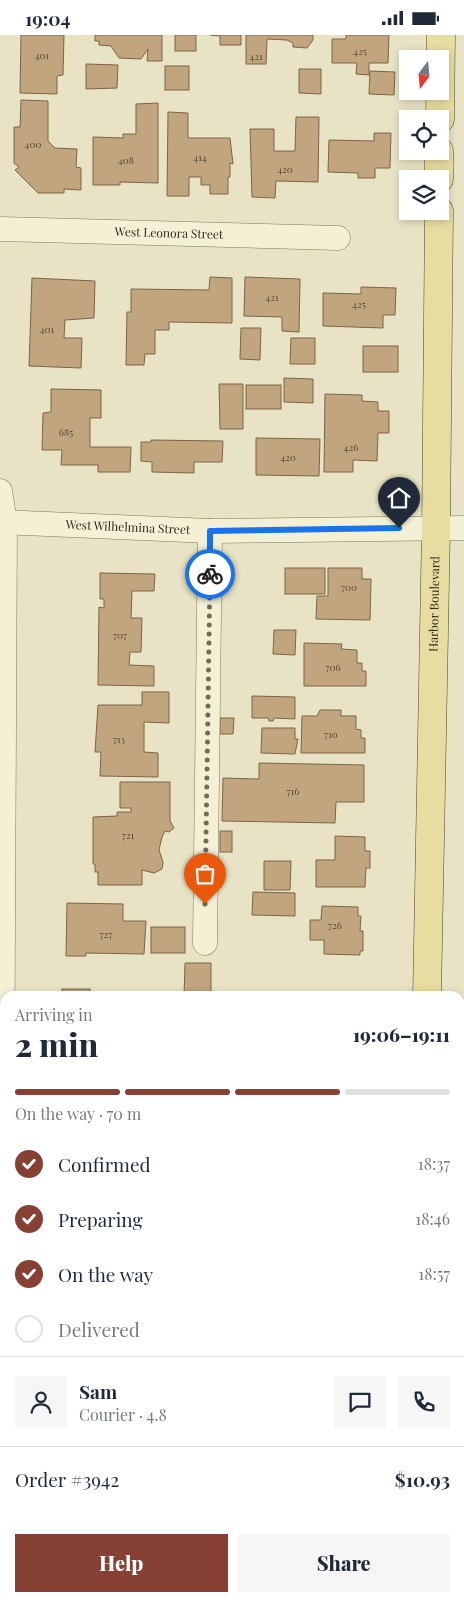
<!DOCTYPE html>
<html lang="en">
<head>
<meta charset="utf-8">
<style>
  :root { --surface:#fff; --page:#f6f6f7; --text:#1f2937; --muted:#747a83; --line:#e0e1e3; --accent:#874134 }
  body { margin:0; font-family:"Playfair Display",serif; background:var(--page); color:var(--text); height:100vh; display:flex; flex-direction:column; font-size:19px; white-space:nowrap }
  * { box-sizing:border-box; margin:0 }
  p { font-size:16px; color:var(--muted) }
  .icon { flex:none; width:28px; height:28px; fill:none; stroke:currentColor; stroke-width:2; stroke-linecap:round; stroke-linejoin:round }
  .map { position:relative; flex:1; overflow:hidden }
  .sheet { position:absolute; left:0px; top:956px; width:465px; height:611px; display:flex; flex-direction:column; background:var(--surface); border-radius:15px 15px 0 0; box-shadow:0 2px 8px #0003 }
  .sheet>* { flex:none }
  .needle { width:32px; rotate:196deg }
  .tools { position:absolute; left:399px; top:15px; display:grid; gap:10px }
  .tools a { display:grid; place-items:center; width:50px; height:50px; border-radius:0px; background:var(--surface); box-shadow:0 2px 8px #0003; font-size:25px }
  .pin { position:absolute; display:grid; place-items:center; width:42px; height:42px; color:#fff; margin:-51px -21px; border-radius:50% 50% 50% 0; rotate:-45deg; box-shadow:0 0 5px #0007 }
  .pin .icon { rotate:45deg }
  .courier { position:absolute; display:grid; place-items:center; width:50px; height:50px; margin:-25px; border:4px solid #1a73e8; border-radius:50%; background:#fff; color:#222; box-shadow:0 1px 6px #0007 }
  .overview em { font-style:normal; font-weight:800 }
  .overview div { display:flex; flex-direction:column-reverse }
  .overview { display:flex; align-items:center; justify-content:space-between; height:85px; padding:0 15px }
  h1 { font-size:32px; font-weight:800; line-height:38px }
  .bar { display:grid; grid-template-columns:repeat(4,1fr); gap:8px 5px; align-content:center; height:60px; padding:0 15px }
  .bar i { height:6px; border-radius:4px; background:var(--line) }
  .bar .selected { background:var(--accent) }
  .bar p { grid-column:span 4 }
  .line { display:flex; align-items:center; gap:12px; padding:0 15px; border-top:1px solid var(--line) }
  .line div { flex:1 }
  .round { display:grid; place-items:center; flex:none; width:52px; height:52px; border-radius:0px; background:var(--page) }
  ol { padding:0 15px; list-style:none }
  li { display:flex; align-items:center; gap:15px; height:55px }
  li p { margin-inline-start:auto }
  li .icon { padding:5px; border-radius:50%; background:var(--accent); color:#fff; stroke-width:4 }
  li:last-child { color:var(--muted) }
  li i { width:28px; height:28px; border:2px solid var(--line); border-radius:50% }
  .primary-button { display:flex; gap:10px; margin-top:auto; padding:10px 15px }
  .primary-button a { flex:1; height:58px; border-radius:0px; background:var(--accent); color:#fff; font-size:20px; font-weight:800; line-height:58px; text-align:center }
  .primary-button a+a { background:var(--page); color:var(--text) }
  .status { display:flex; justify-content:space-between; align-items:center; height:35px; padding:0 25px; background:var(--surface); direction:ltr }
  .status svg { height:14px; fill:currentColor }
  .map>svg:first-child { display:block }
  .building { fill:#c1a57e; stroke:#7c6445 }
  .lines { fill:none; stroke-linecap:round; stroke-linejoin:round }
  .minor-casing { stroke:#80755c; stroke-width:25 }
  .major-casing { stroke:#4e4330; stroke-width:29 }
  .minor { stroke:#f4f0d6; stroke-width:24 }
  .major { stroke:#e7dda0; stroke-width:28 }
  .done { stroke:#726b59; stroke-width:5; stroke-dasharray:0 9 }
  .route { stroke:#1a73e8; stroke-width:6 }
  .labels { text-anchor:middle; stroke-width:4.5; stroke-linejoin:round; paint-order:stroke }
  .number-label { font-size:10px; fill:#564a37 }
  .street-label { font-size:12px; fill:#322b1f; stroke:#f0edd2 }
</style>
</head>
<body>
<div class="status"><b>19:04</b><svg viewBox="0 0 49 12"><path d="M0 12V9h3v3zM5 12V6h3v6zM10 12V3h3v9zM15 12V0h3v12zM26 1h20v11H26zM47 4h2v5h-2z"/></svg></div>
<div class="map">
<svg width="464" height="1567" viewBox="0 0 464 1567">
  <rect width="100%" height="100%" fill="#e8e3c4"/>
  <!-- building -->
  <g class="building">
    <polygon points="21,0 64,0 63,40 57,41 57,59 20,58"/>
    <polygon points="95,0 162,0 162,26 147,26 148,14 141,24 119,23 111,11 99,10 99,6 95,6"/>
    <rect x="175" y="0" width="21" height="16"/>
    <polygon points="210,0 241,0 241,10 220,10 220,1"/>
    <polygon points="246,0 313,0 313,5 307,13 293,12 293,8 287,5 267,4 266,29 246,29"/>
    <polygon points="346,0 389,0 388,28 369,28 369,40 356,39 357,28 332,28 332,4 346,4"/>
    <polygon points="86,29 118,30 117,53 86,54"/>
    <rect x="165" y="31" width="24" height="24"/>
    <polygon points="299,34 321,34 321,59 299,58"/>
    <polygon points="370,36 395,37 394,60 369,59"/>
    <polygon points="21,65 48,66 48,106 55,113 77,114 76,132 81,133 81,155 64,154 64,158 38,158 15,135 19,132 14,128 14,92 20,92"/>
    <polygon points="158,68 158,148 120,147 120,150 93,150 93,102 123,103 123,99 136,99 136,69"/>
    <polygon points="168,77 188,78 188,103 230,103 233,129 230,128 230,142 228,142 228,159 210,159 210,150 201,150 201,142 189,142 189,161 167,161"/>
    <polygon points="296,82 319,82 318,147 276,146 275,163 252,162 250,94 274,94 274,116 295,116"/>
    <polygon points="374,98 391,98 390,133 375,133 375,143 358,143 358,138 328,137 329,105 374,106"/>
    <polygon points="210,242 232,243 232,288 169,287 169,295 155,295 155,319 145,319 144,330 126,330 127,277 131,277 131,254 209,255"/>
    <polygon points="245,242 300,244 299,297 282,296 282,282 244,281"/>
    <polygon points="32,243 95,246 94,283 65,285 64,303 82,303 81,333 29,331"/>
    <polygon points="361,252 396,253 395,280 383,280 383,293 323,291 323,258 361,259"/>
    <polygon points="241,293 261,293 260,325 240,324"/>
    <polygon points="291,303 315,303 315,329 290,329"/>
    <rect x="363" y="311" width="35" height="26"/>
    <polygon points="284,343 313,344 313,368 284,367"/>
    <polygon points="219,349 243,349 243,394 220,394"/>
    <rect x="246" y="350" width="35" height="24"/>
    <polygon points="51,354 101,355 101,383 90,383 90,412 131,412 130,437 98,437 98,430 61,430 62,415 42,415 43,378 51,377"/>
    <polygon points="325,359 362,360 362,366 378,367 378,376 389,376 389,398 378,398 377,426 353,425 353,437 324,437"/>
    <polygon points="256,403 320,404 319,441 256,440"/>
    <polygon points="151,405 223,406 222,427 194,427 194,438 152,437 152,427 141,426 141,407 151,407"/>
    <rect x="285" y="533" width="40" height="26"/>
    <polygon points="328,533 362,533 362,544 371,544 370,585 316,584 317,561 328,561"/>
    <polygon points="100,538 155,539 154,556 132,556 131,583 142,583 141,617 130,617 129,630 154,631 154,651 98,650 99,572 104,573 104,564 100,564"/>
    <polygon points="274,595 296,595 295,620 273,619"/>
    <polygon points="304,608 342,609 341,614 357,615 357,628 362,628 362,636 366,636 366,651 304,651"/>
    <polygon points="142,657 169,657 169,688 144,687 144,717 158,718 158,742 100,741 101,717 95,717 98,670 142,670"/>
    <polygon points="252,661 295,662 295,684 274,683 273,686 269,686 268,683 252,683"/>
    <polygon points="320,675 341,675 341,681 356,681 356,694 361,695 361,703 365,703 365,718 301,718 302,681 317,681"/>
    <polygon points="220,683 234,683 233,699 220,699"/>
    <polygon points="262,693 295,693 295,704 298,704 295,719 261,718"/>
    <polygon points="259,728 364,730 364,767 336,767 335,788 222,786 223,743 259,744"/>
    <polygon points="120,747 170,747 170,786 174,793 169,797 165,796 162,802 159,815 163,827 162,834 154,838 142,835 142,850 98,850 98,837 95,837 95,829 93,829 93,782 117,781 117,777 131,777 131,773 120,773"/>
    <rect x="220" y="796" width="12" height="21"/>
    <polygon points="335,801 365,802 365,816 370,816 370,833 366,833 365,852 316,852 316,825 335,825"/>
    <polygon points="264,826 291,826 290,855 264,855"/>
    <polygon points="253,857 295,858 295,881 252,880"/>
    <polygon points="67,868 123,869 123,886 146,886 144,919 86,918 86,921 66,921"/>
    <polygon points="322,871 358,872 358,881 361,881 360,896 363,896 363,916 360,916 360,920 324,919 324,905 310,905 310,885 321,885"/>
    <rect x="151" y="892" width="34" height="26"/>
    <polygon points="185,928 211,928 211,961 184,961"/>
    <rect x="62" y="954" width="28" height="7"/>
    <rect x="0" y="1193" width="5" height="43"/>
    <rect x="0" y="1411" width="5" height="40"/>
    <polygon points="3,1513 5,1513 5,1562 0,1564"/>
    <polygon points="328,1562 363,1562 362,1567 328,1566"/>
  </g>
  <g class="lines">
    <!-- minor casing -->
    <g class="minor-casing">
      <g id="minor">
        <path id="s1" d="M0,194L338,203"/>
        <polyline points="0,456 5,487 2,1097"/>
        <path id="s2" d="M0,487L210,496L464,493"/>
        <polyline points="205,908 210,496"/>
        <polyline points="0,1129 5,1129"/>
        <polyline points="0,1368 5,1368"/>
        <polyline points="460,1372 464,1372"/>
        <polyline points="112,1567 112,1562"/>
        <polyline points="269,1567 270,1562"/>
      </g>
    </g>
    <!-- major casing -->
    <g class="major-casing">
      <g id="major">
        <polyline points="440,84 441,0"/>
        <polyline points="439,144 439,116"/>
        <path id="s3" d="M427,961L436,493L439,176"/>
        <polyline points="421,1567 421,1562"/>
      </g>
    </g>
    <!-- minor -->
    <use href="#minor" class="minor"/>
    <!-- major -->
    <use href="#major" class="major"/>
  </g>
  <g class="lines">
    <!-- done -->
    <polyline class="done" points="205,869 210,539"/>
    <!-- route -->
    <polyline class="route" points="210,539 210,496 399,493"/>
  </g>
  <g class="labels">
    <!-- number labels -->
    <g class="number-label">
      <text x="360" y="20">425</text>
      <text x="42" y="24">401</text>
      <text x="256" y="25">421</text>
      <text x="33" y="113">400</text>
      <text x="200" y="126">414</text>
      <text x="126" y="129">408</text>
      <text x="285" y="138">420</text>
      <text x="272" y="266">421</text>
      <text x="359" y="273">425</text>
      <text x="47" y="298">401</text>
      <text x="66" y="401">685</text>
      <text x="351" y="416">426</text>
      <text x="288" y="426">420</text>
      <text x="349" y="556">700</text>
      <text x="120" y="604">707</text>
      <text x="333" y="636">706</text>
      <text x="331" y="703">710</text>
      <text x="119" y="708">713</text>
      <text x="293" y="760">716</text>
      <text x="128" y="804">721</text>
      <text x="335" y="894">726</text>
      <text x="106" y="903">727</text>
    </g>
    <!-- street labels -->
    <g class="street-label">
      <text dy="4" stroke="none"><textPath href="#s1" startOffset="169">West Leonora Street</textPath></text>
      <text dy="4" stroke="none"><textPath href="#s2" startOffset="128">West Wilhelmina Street</textPath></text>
      <text dy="4" stroke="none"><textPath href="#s3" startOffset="392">Harbor Boulevard</textPath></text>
    </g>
  </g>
</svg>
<div class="tools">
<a><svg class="needle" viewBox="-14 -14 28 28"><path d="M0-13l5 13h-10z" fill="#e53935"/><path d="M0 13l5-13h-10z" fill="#747a83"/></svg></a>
<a><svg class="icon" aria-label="locate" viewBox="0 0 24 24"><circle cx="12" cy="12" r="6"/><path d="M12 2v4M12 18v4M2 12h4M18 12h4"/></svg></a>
<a><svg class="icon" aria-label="layers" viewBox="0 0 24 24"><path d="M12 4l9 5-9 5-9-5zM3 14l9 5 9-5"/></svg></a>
</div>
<div class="pin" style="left:205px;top:869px;background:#ea580c"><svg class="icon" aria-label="bag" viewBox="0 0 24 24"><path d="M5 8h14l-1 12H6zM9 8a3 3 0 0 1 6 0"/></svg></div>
<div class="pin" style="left:399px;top:493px;background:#1f2937"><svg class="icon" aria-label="home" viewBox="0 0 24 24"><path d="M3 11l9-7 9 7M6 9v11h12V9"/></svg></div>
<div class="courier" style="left:210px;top:539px"><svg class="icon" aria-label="bike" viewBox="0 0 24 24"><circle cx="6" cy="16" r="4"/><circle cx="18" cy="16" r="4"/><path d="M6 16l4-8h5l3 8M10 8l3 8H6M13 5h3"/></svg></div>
<section class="sheet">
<div class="overview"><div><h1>2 min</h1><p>Arriving in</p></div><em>19:06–19:11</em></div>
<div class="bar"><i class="selected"></i><i class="selected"></i><i class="selected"></i><i></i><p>On the way · 70 m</p></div>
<ol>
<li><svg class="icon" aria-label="check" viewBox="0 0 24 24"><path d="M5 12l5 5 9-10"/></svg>Confirmed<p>18:37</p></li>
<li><svg class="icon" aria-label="check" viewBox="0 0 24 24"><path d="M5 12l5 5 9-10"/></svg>Preparing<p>18:46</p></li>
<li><svg class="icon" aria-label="check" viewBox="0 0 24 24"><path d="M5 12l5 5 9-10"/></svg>On the way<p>18:57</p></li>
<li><i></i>Delivered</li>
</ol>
<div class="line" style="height:90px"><a class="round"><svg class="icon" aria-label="person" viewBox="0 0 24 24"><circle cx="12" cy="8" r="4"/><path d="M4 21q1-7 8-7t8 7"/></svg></a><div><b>Sam</b><p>Courier · 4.8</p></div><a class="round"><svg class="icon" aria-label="chat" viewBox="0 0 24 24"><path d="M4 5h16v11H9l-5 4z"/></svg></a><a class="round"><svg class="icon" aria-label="phone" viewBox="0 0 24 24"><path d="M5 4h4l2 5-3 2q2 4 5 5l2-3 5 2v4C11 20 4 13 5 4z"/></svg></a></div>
<div class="line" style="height:65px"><div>Order #3942</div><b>$10.93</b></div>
<div class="primary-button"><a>Help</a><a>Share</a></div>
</section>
</div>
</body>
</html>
